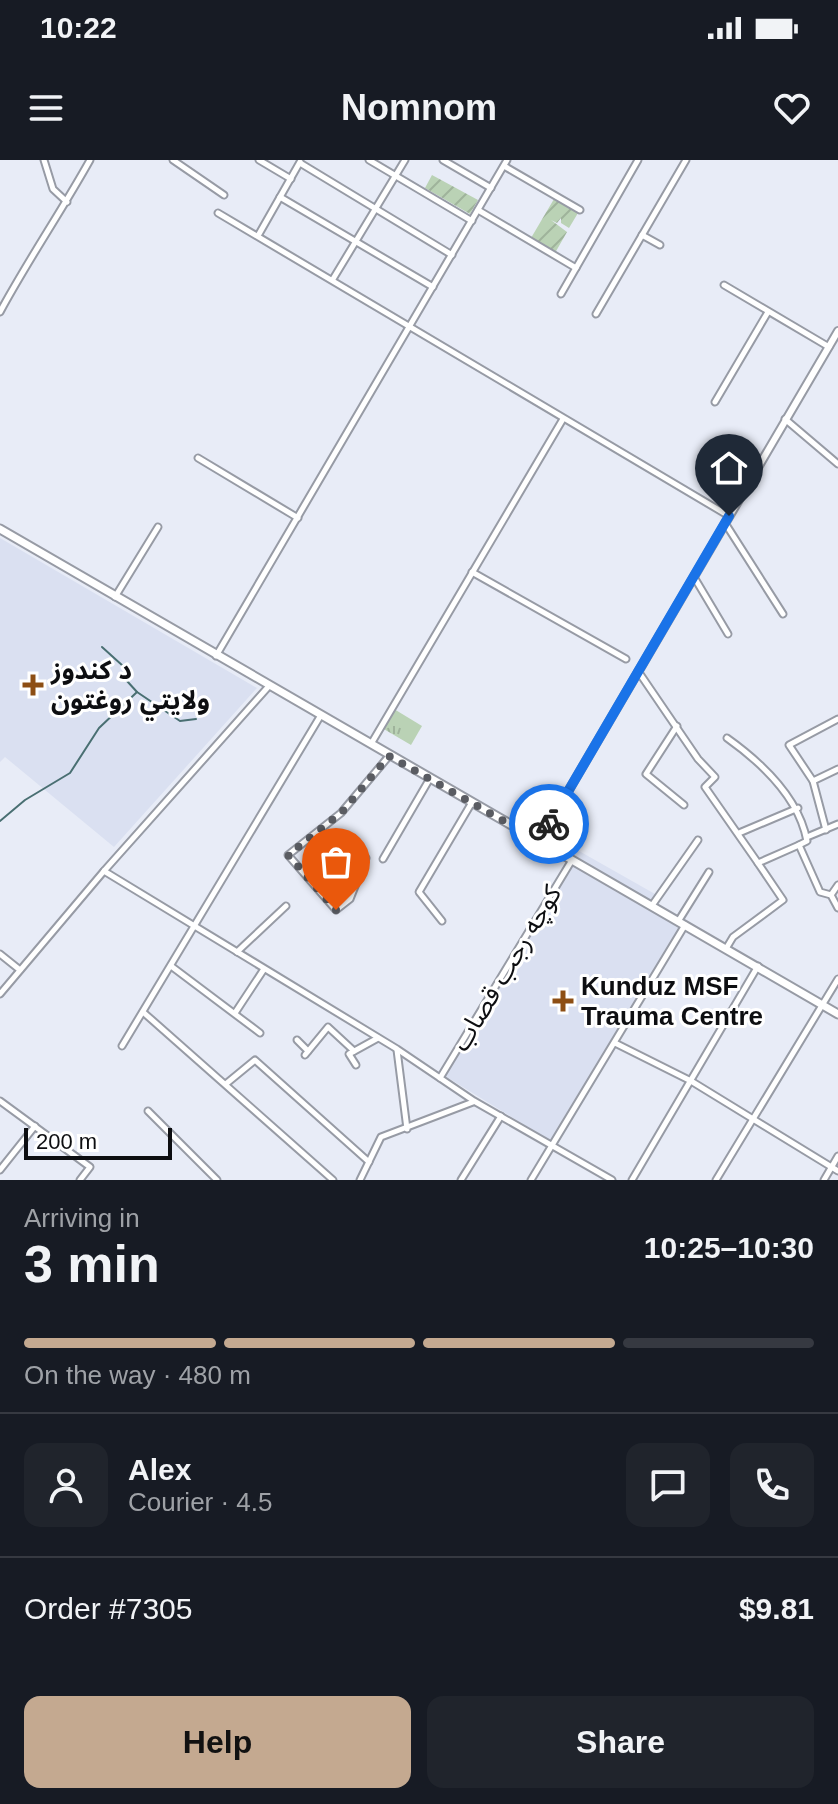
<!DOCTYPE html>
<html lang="en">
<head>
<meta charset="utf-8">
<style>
  :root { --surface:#171b24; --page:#20242c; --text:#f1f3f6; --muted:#9ea1a6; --line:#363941; --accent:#c4a990 }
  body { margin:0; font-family:Helvetica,"Noto Sans Arabic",sans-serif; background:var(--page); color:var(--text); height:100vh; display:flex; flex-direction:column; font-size:30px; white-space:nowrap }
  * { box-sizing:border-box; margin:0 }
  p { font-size:26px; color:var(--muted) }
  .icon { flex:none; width:44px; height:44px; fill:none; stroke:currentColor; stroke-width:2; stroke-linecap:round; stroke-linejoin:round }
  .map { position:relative; height:1020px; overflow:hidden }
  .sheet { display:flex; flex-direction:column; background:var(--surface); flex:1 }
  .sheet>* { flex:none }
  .scale { position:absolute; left:24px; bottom:20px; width:148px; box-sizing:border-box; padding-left:8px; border:4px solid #0d0e11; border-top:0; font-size:22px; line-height:28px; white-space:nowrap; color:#0d0e11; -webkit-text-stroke:6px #fff; paint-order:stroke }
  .pin { position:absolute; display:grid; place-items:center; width:68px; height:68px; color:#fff; margin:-82px -34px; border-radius:50% 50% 50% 0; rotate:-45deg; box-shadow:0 0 8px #0007 }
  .pin .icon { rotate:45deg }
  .courier { position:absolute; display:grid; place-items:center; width:80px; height:80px; margin:-40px; border:6px solid #1a73e8; border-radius:50%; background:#fff; color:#222; box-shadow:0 2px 10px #0007 }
  .summary em { font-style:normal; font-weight:600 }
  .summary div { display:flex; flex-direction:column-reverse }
  .summary { display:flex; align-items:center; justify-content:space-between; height:136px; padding:0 24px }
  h1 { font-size:52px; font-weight:600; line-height:60px }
  .bar { display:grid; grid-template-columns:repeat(4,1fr); gap:12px 8px; align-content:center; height:96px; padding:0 24px }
  .bar i { height:10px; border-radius:6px; background:var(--line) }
  .bar .selected { background:var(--accent) }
  .bar p { grid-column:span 4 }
  .line { display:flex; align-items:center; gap:20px; padding:0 24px; border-top:2px solid var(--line) }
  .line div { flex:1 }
  .round { display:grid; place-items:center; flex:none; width:84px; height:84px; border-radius:16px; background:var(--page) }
  .cta { display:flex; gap:16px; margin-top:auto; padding:16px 24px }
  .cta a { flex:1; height:92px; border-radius:16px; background:var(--accent); color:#111; font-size:32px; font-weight:600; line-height:92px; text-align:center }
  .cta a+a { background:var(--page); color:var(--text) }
  .status { display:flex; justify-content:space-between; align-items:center; height:56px; padding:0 40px; background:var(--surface); direction:ltr }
  .status svg { height:22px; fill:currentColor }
  header { display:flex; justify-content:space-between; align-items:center; height:104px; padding:0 24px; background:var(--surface); font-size:36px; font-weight:600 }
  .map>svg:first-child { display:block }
  .built { fill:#dae0f1 }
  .grass { fill:url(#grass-tufts) }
  .garden { fill:url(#garden-furrows) }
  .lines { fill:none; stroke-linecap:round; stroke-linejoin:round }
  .stream { stroke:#496f72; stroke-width:2 }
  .minor-casing { stroke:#979ba5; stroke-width:9 }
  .major-casing { stroke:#979ba5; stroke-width:10 }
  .highway-casing { stroke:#979ba5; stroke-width:11 }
  .minor { stroke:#fff; stroke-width:5 }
  .major { stroke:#fff; stroke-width:6 }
  .highway { stroke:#fff; stroke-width:7 }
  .done { stroke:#5a5c62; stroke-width:8; stroke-dasharray:0 14.4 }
  .route { stroke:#1a73e8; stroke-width:10 }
  .poi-dot { fill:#8d4e14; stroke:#fff; stroke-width:3 }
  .labels { text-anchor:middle; stroke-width:6; stroke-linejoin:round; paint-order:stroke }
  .poi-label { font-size:26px; font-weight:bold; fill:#0d0e11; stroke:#fff; text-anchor:start }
  .street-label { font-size:26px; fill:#0d0e11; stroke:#fff }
</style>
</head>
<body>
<div class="status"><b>10:22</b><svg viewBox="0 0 49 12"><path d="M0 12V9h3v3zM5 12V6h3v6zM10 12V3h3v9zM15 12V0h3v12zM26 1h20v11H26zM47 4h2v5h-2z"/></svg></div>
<header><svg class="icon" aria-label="menu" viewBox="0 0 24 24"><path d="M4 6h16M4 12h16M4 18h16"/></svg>Nomnom<svg class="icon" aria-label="heart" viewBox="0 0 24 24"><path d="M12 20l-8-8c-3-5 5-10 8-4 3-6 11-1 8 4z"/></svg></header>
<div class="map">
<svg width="838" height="1020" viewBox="0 0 838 1020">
  <defs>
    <pattern id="grass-tufts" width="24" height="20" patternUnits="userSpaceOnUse" patternTransform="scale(2)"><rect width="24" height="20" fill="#bad2b5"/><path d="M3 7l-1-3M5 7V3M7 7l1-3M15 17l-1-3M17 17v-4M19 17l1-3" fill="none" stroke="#9fb39b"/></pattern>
    <pattern id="garden-furrows" width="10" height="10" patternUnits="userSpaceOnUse" patternTransform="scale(2)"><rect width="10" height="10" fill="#bad2b5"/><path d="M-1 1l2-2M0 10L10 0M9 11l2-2" fill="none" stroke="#9fb39b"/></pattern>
  </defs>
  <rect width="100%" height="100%" fill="#e8ecf7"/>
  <!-- built -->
  <g class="built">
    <polygon points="0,378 257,528 114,687 5,597 0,602"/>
    <polygon points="512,653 655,734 647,747 680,766 552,982 445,916 573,706 505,666"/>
  </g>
  <!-- grass -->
  <polygon class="grass" points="394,549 422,566 411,585 382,568"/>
  <!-- garden -->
  <g class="garden">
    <polygon points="432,15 478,40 470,54 425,28"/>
    <polygon points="554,39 578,53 569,68 561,63 561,58 557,63 551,60 567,72 555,93 531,78"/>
  </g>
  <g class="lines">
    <!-- stream -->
    <g class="stream">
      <polyline points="102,487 123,506 127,521 137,532 180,561 196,559"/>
      <polyline points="0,661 25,640 70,613 99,568 137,532"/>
    </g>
    <!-- minor casing -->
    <g class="minor-casing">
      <g id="minor">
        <polyline points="44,0 53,29 67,42"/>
        <polyline points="173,0 224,35"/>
        <polyline points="259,0 291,19"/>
        <polyline points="369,0 472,61"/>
        <polyline points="443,0 491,28"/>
        <polyline points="300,3 452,95"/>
        <polyline points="504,6 580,50"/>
        <polyline points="280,37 433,127"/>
        <polyline points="478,50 576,108"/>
        <polyline points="218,53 729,356"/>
        <polyline points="259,74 300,2"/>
        <polyline points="642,75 660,85"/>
        <polyline points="333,119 405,0"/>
        <polyline points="724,125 829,187"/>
        <polyline points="561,134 638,0"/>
        <path d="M0,152C28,100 61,52 90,0"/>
        <polyline points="596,154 686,0"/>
        <polyline points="715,242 768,152"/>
        <polyline points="785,259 838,304"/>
        <polyline points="198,298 298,358"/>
        <polyline points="725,363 783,454"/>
        <polyline points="472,412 626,499"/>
        <polyline points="694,417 728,474"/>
        <polyline points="115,437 158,367"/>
        <polyline points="216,496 507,0"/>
        <polyline points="638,511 698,599 715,617 705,627 758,703"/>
        <polyline points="677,566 646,614 684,645"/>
        <path d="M727,578C762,603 799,638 807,681L799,685L820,732L831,735L838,748"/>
        <polyline points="371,584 563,259"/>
        <polyline points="813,621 838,609"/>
        <polyline points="826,670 813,621 789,585 838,559"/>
        <polyline points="739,673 798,648"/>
        <polyline points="807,677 838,664"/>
        <polyline points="366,698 350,739 336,750 288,695 341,653 389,596"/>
        <polyline points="383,699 429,620"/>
        <polyline points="104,711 397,889 474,941 612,1020"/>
        <polyline points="831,735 838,725"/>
        <polyline points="653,744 698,680"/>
        <polyline points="679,760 709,712"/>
        <polyline points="442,761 419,732 471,644"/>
        <polyline points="727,787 733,777 783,740 758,703 799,685"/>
        <polyline points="237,792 286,746"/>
        <polyline points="0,794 20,810"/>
        <polyline points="171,806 260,873"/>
        <polyline points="0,834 104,711 269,526"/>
        <polyline points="143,852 333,1020"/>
        <polyline points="235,853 264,809"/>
        <polyline points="297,880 308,891"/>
        <polyline points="615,883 691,921 838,1011"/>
        <polyline points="122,886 321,555"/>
        <polyline points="397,890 407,969"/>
        <polyline points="305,895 328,867 354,891"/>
        <polyline points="356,905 349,894 378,878"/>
        <polyline points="440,918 572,700"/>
        <polyline points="227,923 255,900 369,1002"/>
        <polyline points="0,941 90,1007 80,1020"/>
        <polyline points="148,951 217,1020"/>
        <polyline points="0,1010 35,966"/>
        <polyline points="360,1020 381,977 473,942"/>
        <polyline points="461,1020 501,956"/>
        <polyline points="531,1020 685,765"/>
        <polyline points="632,1020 758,806"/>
        <polyline points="716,1020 838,819"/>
        <polyline points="824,1020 838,996"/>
      </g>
    </g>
    <!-- major casing -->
    <g class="major-casing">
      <polyline id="major" points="539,681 838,171"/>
    </g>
    <!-- highway casing -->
    <g class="highway-casing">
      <polyline id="highway" points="0,369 838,854"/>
    </g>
    <!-- minor -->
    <use href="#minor" class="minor"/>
    <!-- major -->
    <use href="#major" class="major"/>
    <!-- highway -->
    <use href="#highway" class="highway"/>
  </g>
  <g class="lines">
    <!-- done -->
    <polyline class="done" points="336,750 288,695 341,653 389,596 539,681 549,664"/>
    <!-- route -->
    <polyline class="route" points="549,664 729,356"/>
  </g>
  <!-- markers -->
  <g class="poi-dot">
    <path d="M29 513h8v8h8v8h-8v8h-8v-8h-8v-8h8z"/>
    <path d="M559 829h8v8h8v8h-8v8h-8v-8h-8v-8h8z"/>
  </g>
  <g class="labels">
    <!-- poi labels -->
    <g class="poi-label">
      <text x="51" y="519">د کندوز<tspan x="51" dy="30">ولایتي روغتون</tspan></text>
      <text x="581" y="835">Kunduz MSF<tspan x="581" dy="30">Trauma Centre</tspan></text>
    </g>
    <!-- street labels -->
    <g class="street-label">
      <text transform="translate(506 808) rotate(-59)" y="9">کوچه رجب قصاب</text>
    </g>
  </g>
</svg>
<div class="scale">200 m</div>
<div class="pin" style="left:336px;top:750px;background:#ea580c"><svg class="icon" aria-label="bag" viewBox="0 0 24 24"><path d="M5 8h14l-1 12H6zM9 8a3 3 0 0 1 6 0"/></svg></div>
<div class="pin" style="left:729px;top:356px;background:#1f2937"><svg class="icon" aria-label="home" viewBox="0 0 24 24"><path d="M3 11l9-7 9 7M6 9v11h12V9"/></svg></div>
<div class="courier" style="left:549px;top:664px"><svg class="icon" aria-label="bike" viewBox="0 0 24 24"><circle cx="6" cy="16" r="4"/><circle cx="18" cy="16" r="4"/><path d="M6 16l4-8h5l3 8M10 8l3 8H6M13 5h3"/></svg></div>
</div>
<section class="sheet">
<div class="summary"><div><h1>3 min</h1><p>Arriving in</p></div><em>10:25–10:30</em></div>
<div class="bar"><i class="selected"></i><i class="selected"></i><i class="selected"></i><i></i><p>On the way · 480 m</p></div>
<div class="line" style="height:144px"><a class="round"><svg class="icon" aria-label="person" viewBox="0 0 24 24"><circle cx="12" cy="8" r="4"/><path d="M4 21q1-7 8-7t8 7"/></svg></a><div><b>Alex</b><p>Courier · 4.5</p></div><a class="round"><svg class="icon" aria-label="chat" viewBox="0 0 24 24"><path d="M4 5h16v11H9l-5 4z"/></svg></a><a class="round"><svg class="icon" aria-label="phone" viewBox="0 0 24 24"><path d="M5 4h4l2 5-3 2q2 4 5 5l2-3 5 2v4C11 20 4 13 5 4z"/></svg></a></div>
<div class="line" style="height:104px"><div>Order #7305</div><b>$9.81</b></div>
<div class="cta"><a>Help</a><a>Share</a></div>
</section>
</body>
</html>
